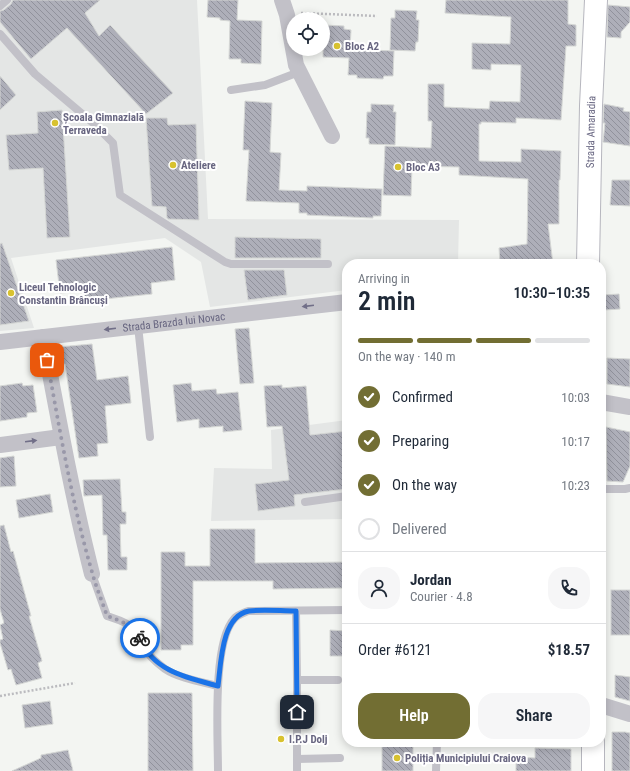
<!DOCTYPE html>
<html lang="en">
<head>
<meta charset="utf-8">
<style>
  :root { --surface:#fff; --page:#f6f6f7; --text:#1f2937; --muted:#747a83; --line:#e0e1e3; --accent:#726e33 }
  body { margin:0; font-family:"Roboto Condensed",sans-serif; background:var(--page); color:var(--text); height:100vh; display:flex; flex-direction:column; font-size:15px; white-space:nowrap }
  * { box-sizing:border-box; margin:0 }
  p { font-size:13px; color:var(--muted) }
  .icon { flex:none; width:22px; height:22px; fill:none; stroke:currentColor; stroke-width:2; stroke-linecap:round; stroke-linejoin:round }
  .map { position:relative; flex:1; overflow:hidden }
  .panel { position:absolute; left:342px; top:259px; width:264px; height:488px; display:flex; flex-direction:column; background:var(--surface); border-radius:16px; box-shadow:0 2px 10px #0003 }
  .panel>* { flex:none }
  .buttons { position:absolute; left:286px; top:12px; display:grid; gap:8px }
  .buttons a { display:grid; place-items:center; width:44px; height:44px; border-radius:50%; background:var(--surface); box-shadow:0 2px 10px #0003; font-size:20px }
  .pin { position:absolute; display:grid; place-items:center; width:34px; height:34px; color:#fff; margin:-17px; border-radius:8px; box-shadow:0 2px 6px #0006 }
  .courier { position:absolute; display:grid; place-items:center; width:40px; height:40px; margin:-20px; border:3px solid #1a73e8; border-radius:50%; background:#fff; color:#222; box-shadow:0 1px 5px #0007 }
  .head em { font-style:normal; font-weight:600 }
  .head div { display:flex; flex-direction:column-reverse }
  .head { display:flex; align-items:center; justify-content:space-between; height:68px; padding:0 16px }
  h1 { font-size:26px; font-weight:600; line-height:30px }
  .bar { display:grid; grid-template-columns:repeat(4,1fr); gap:6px 4px; align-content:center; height:48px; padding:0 16px }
  .bar i { height:5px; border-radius:3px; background:var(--line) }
  .bar .on { background:var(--accent) }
  .bar p { grid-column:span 4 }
  .line { display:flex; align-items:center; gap:10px; padding:0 16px; border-top:1px solid var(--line) }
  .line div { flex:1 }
  .round { display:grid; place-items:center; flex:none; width:42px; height:42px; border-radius:16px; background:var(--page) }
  ol { padding:0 16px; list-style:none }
  li { display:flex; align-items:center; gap:12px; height:44px }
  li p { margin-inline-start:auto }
  li .icon { padding:4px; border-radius:50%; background:var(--accent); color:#fff; stroke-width:4 }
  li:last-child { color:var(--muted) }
  li i { width:22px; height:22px; border:2px solid var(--line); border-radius:50% }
  .cta { display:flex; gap:8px; margin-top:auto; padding:8px 16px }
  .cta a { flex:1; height:46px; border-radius:16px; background:var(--accent); color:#fff; font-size:16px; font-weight:600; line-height:46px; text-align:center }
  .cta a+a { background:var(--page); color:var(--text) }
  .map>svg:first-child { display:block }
  .built { fill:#e4e6e5 }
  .building { fill:url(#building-back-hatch); stroke:#d5d7d5 }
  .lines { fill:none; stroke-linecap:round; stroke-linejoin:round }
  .secondary-casing { stroke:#b6b6be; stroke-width:24 }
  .path { stroke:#bbbbbf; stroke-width:2.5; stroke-dasharray:2 2; stroke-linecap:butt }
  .service { stroke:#c2c1c8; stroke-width:8 }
  .minor { stroke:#c2c1c8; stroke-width:16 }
  .secondary { stroke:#fff; stroke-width:22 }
  .oneway { fill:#716f88 }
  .done { stroke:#9998a9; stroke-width:4; stroke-dasharray:0 7.2 }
  .route { stroke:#1a73e8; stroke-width:5 }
  .poi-dot { fill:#d8c22f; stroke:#fff; stroke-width:1.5 }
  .labels { text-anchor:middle; stroke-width:4; stroke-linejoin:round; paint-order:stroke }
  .poi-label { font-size:11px; font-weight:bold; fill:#686681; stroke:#fff; text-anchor:start }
  .street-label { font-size:11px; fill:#686681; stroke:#fff }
</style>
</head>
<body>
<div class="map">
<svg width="630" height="771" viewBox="0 0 630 771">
  <defs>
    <pattern id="building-back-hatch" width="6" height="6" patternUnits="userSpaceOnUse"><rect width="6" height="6" fill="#aeafb9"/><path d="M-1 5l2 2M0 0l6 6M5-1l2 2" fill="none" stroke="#91929c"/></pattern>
  </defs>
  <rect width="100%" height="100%" fill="#f3f5f2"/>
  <!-- built -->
  <g class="built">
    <polygon points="0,0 197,0 208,219 459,220 458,264 347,264 347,290 210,307 201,262 165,238 11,258 34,328 0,331"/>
    <polygon points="347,420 347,519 211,521 214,468 272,469 271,430"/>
  </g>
  <!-- building -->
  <g class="building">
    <polygon points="13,0 100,0 85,13 99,36 110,25 173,93 146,114 67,28 31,59 0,22 0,11 4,10 11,4"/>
    <polygon points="208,0 238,0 237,20 262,21 261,64 241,63 241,59 229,59 230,21 220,20 220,18 207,17"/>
    <polygon points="446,0 568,0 568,24 576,25 576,46 566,46 561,120 516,118 516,123 481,122 481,124 479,124 479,161 521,162 521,149 561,151 560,180 559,180 559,224 548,224 553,264 500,264 499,248 527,244 528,179 459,175 459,167 412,166 411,196 383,195 385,146 431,148 432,121 428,121 428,84 444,84 444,107 489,109 490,101 520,102 521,65 491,64 491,70 472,69 472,43 510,44 511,17 445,13"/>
    <polygon points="608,5 630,7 630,22 621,32 621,38 607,37"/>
    <polygon points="395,10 417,11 416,20 419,20 418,42 416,42 415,51 390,50 391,18 395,18"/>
    <polygon points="323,25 344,26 344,29 351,30 350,49 394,51 393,76 384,76 383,79 357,78 357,75 348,75 349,58 323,57"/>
    <polygon points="0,76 16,95 0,110"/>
    <polygon points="245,101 272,103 270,152 281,153 279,190 307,191 307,186 382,189 381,216 373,216 373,218 307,215 307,213 299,213 299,203 246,201 249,150 243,150"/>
    <polygon points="371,104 394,105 393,112 396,112 395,145 369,144 369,138 366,138 367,112 371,112"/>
    <polygon points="604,104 624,108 623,111 630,112 630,146 603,142 605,123 603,123"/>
    <polygon points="62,110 70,237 47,238 43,168 9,170 6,135 38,133 37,112"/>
    <polygon points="146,118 167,118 168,125 196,124 199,220 168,219 167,218 166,207 152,206"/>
    <polygon points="612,180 630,180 630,206 610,205"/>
    <polygon points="235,237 321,239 321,258 235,258"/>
    <polygon points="2,243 29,321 0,325 0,244"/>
    <polygon points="172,247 175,280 151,283 152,294 85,301 84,291 60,293 56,260"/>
    <polygon points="244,270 284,270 287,295 248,300"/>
    <polygon points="619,294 620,309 604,310 603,295"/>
    <polygon points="249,328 254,383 240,384 235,329"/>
    <polygon points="92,344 97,380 128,376 131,403 105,406 108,443 97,444 98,456 79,458 65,364 60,365 58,347"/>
    <polygon points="607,358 630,359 630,387 607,384"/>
    <polygon points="22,383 23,386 33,385 37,412 27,413 27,417 0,421 0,386"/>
    <polygon points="191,383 192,391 216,389 217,394 238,392 242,430 223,432 223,426 199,428 199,419 177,422 173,385"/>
    <polygon points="282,385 282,388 306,386 310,435 347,431 347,489 294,495 295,506 258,511 255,484 289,480 282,426 267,427 264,386"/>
    <polygon points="606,427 630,432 630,466 623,482 607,481"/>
    <polygon points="14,456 16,486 0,487 0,458"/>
    <polygon points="120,479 122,512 126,512 126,524 120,524 121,557 127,557 127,570 108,570 107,535 103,535 102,495 84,496 83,480"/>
    <polygon points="50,494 53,512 19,518 16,500"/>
    <polygon points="4,525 11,552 13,551 31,616 29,616 42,661 38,663 42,678 16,685 11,669 8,670 0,643 0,640 3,639 0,625 4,623 0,609 0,526"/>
    <polygon points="210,529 255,529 255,563 347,562 347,588 273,589 273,581 193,581 193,645 181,645 181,650 161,650 161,552 185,552 185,566 210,566"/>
    <rect x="611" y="590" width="19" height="45"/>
    <polygon points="330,630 347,631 347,656 330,656"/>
    <polygon points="615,675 630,677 630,701 615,697"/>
    <polygon points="148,693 192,693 193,771 148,771"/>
    <polygon points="50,701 53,724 25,728 22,705"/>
    <polygon points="612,732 625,732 630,733 630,771 612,771"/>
    <rect x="382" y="742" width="31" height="29"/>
    <polygon points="535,748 571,749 571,771 516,771 516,757 535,758"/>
    <polygon points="68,750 73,771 12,771 41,758 41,755"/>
  </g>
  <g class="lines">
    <!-- secondary casing -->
    <g class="secondary-casing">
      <g id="secondary">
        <path id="s2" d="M588,264L591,106L596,0"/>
        <polyline points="593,771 593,742"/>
      </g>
    </g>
    <!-- path -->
    <g class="path">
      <polyline points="301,13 377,16"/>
      <polyline points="0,696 75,683"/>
    </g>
    <!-- service -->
    <g class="service">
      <polyline points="0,6 7,0"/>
      <polyline points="0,34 35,74 93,123 113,143 120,195 225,262 231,264 328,264"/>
      <polyline points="231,90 265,85 299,72"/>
      <polyline points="138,326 150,437"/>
      <polyline points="601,489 625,489 630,488"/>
      <polyline points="305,502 347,496"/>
      <path d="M92,574L107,616C115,619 126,621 132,628C138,633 139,640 143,646C148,655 157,663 165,669C178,678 202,682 218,686"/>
      <polyline points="296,611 297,680 338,680"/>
      <polyline points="297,680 297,771"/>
      <polyline points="297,759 340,758"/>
      <path d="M218,771C218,737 212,643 234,619C237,615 244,613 248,611L347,610"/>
      <polyline points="436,771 437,742"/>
    </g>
    <!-- minor -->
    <g class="minor">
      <polyline points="282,0 287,15 296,65 332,136"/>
      <path d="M43,337C58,416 72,495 92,574"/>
      <path id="s1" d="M0,342L347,302"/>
      <polyline points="601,402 630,407"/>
      <polyline points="0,445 61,437"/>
      <polyline points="601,705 630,714"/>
    </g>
    <!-- secondary -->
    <use href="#secondary" class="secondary"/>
  </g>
  <!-- one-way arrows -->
  <defs><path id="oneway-solid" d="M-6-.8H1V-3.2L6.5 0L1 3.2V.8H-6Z"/></defs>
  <g class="oneway">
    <use href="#oneway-solid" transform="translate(308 306) rotate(173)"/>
    <use href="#oneway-solid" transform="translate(110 329) rotate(173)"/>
    <use href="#oneway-solid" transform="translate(31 441) rotate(-7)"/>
  </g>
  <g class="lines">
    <!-- done -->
    <path class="done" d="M47,360C60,431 72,503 92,572C96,587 102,601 107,616C121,621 132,625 140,638"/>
    <!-- route -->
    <path class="route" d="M140,638C152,671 188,678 218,686C221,664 221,616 249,611C263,609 281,611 296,611L297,712"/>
  </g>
  <!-- markers -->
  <g class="poi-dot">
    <circle cx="337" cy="46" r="4"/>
    <circle cx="55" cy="123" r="4"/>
    <circle cx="173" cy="165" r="4"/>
    <circle cx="398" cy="167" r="4"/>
    <circle cx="11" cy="293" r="4"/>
    <circle cx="281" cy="739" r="4"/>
    <circle cx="397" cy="758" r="4"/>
  </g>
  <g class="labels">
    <!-- poi labels -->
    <g class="poi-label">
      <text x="345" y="50">Bloc A2</text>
      <text x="63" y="121">Școala Gimnazială<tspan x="63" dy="13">Terraveda</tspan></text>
      <text x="181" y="169">Ateliere</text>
      <text x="406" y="171">Bloc A3</text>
      <text x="19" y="291">Liceul Tehnologic<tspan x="19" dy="13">Constantin Brâncuși</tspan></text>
      <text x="289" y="743">I.P.J Dolj</text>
      <text x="405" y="762">Poliția Municipiului Craiova</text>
    </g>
    <!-- street labels -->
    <g class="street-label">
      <text dy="4" stroke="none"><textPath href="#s2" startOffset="132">Strada Amaradia</textPath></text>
      <text dy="4" stroke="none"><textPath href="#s1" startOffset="175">Strada Brazda lui Novac</textPath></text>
    </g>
  </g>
</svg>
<div class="buttons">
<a><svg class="icon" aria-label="locate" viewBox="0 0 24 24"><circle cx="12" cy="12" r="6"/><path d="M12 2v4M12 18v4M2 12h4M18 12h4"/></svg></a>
</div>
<div class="pin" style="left:47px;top:360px;background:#ea580c"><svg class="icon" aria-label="bag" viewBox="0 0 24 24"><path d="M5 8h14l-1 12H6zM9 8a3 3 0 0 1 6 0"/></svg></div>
<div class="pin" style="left:297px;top:712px;background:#1f2937"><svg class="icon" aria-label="home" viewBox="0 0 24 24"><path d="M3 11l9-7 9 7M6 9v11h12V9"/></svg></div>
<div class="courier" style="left:140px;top:638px"><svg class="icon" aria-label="bike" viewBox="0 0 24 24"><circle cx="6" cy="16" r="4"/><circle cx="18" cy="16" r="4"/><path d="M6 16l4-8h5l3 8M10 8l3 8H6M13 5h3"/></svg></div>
<section class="panel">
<div class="head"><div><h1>2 min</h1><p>Arriving in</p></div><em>10:30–10:35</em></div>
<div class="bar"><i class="on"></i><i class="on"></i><i class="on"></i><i></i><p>On the way · 140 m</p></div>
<ol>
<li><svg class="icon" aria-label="check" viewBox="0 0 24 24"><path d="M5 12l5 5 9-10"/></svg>Confirmed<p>10:03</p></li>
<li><svg class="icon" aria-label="check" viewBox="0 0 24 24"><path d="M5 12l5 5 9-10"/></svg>Preparing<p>10:17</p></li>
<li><svg class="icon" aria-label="check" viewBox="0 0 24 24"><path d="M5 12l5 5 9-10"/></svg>On the way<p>10:23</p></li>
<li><i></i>Delivered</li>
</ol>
<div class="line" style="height:72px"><a class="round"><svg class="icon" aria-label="person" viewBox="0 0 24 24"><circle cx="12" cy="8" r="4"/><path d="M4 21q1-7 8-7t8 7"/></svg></a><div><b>Jordan</b><p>Courier · 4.8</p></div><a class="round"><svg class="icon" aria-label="phone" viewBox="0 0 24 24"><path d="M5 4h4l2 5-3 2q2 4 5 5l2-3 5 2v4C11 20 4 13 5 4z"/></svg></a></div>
<div class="line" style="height:52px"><div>Order #6121</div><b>$18.57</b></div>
<div class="cta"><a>Help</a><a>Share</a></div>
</section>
</div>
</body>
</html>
